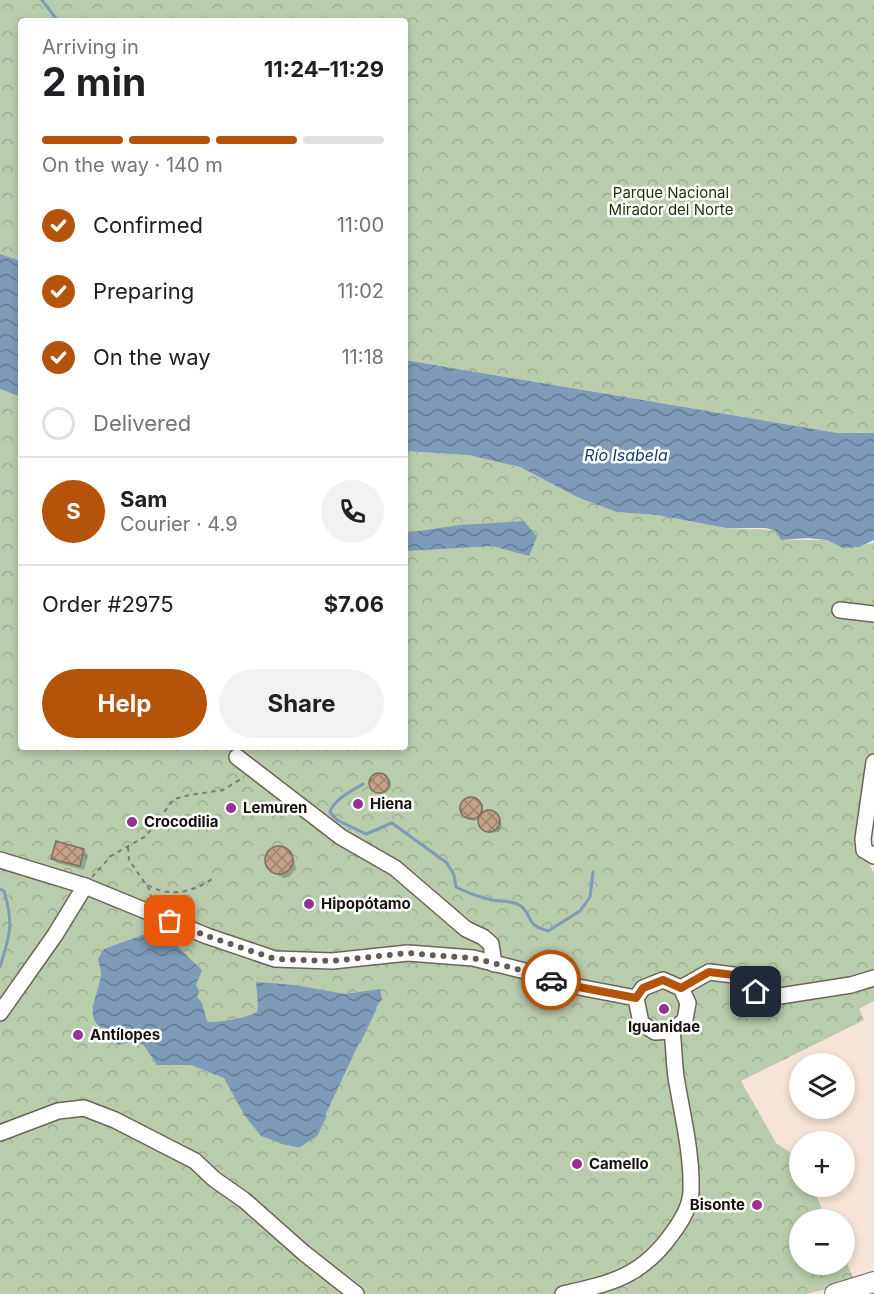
<!DOCTYPE html>
<html lang="en">
<head>
<meta charset="utf-8">
<style>
  :root { --surface:#fff; --page:#f2f2f2; --text:#202124; --muted:#757577; --line:#e0e0e0; --accent:#b45309 }
  body { margin:0; font-family:Inter,sans-serif; background:var(--page); color:var(--text); height:100vh; display:flex; flex-direction:column; font-size:22px; white-space:nowrap }
  * { box-sizing:border-box; margin:0 }
  p { font-size:20px; color:var(--muted) }
  .icon { flex:none; width:33px; height:33px; fill:none; stroke:currentColor; stroke-width:2; stroke-linecap:round; stroke-linejoin:round }
  .map { position:relative; flex:1; overflow:hidden }
  .panel { position:absolute; left:18px; top:18px; width:390px; height:732px; display:flex; flex-direction:column; background:var(--surface); border-radius:6px; box-shadow:0 3px 9px #0003 }
  .panel>* { flex:none }
  .controls { position:absolute; left:789px; top:1053px; display:grid; gap:12px }
  .controls a { display:grid; place-items:center; width:66px; height:66px; border-radius:50%; background:var(--surface); box-shadow:0 3px 9px #0003; font-size:30px }
  .pin { position:absolute; display:grid; place-items:center; width:51px; height:51px; color:#fff; margin:-26px; border-radius:12px; box-shadow:0 3px 9px #0006 }
  .courier { position:absolute; display:grid; place-items:center; width:60px; height:60px; margin:-30px; border:4px solid #b45309; border-radius:50%; background:#fff; color:#222; box-shadow:0 2px 8px #0007 }
  .summary em { font-style:normal; font-weight:700 }
  .summary div { display:flex; flex-direction:column-reverse }
  .summary { display:flex; align-items:center; justify-content:space-between; height:102px; padding:0 24px }
  h1 { font-size:39px; font-weight:700; line-height:45px }
  .bar { display:grid; grid-template-columns:repeat(4,1fr); gap:9px 6px; align-content:center; height:72px; padding:0 24px }
  .bar i { height:8px; border-radius:4px; background:var(--line) }
  .bar .active { background:var(--accent) }
  .bar p { grid-column:span 4 }
  .line { display:flex; align-items:center; gap:15px; padding:0 24px; border-top:2px solid var(--line) }
  .line div { flex:1 }
  .round { display:grid; place-items:center; flex:none; width:63px; height:63px; border-radius:32px; background:var(--page) }
  ol { padding:0 24px; list-style:none }
  li { display:flex; align-items:center; gap:18px; height:66px }
  li p { margin-inline-start:auto }
  li .icon { padding:6px; border-radius:50%; background:var(--accent); color:#fff; stroke-width:4 }
  li:last-child { color:var(--muted) }
  li i { width:33px; height:33px; border:3px solid var(--line); border-radius:50% }
  .action { display:flex; gap:12px; margin-top:auto; padding:12px 24px }
  .action a { flex:1; height:69px; border-radius:36px; background:var(--accent); color:#fff; font-size:24px; font-weight:700; line-height:69px; text-align:center }
  .action a+a { background:var(--page); color:var(--text) }
  .map>svg:first-child { display:block }
  .park { fill:url(#park-crowns) }
  .water { fill:url(#water-waves) }
  .shadow { fill:#0003 }
  .lines { fill:none; stroke-linecap:round; stroke-linejoin:round }
  .stream { stroke:#7e9bb9; stroke-width:3 }
  .building { fill:url(#building-cross-hatch); stroke:#7f7064; stroke-width:1.5 }
  .minor-casing { stroke:#716257; stroke-width:18 }
  .major-casing { stroke:#716257; stroke-width:22 }
  .path { stroke:#867b72; stroke-width:2; stroke-dasharray:4.5 4.5; stroke-linecap:butt }
  .minor { stroke:#fff; stroke-width:15 }
  .major { stroke:#fff; stroke-width:20 }
  .done { stroke:#645b53; stroke-width:6; stroke-dasharray:0 10.8 }
  .route { stroke:#b45309; stroke-width:8 }
  .poi-dot { fill:#993194; stroke:#fff; stroke-width:2 }
  .labels { text-anchor:middle; stroke-width:5; stroke-linejoin:round; paint-order:stroke }
  .park-label { font-size:15px; fill:#193300; stroke:#fff }
  .poi-label { font-size:15px; font-weight:bold; fill:#16110c; stroke:#fff; text-anchor:start }
  .water-label { font-size:16px; font-style:italic; fill:#103d66; stroke:#fff }
</style>
</head>
<body>
<div class="map">
<svg width="874" height="1294" viewBox="0 0 874 1294">
  <defs>
    <pattern id="park-crowns" width="20" height="18" patternUnits="userSpaceOnUse" patternTransform="scale(1.5)"><rect width="20" height="18" fill="#b9ccac"/><path d="M2 6a3 3 0 1 1 6 0M12 15a3 3 0 1 1 6 0" fill="none" stroke="#9eae93"/></pattern>
    <pattern id="water-waves" width="16" height="10" patternUnits="userSpaceOnUse" patternTransform="scale(1.5)"><rect width="16" height="10" fill="#7e9bb9"/><path d="M0 5q4-4 8 0t8 0" fill="none" stroke="#667d95"/></pattern>
    <pattern id="building-cross-hatch" width="8" height="8" patternUnits="userSpaceOnUse" patternTransform="scale(1.5)"><rect width="8" height="8" fill="#c2a185"/><path d="M0 0l8 8M0 8l8-8" fill="none" stroke="#9d826b"/></pattern>
  </defs>
  <rect width="100%" height="100%" fill="#f5e4d7"/>
  <!-- park -->
  <g class="park">
    <polygon points="0,0 874,0 874,433 838,433 405,360 405,21 21,21 21,261 0,254"/>
    <polygon points="0,389 21,397 21,747 405,747 405,451 468,455 520,467 577,497 616,512 657,515 726,528 775,530 781,540 827,540 843,548 874,543 874,770 864,850 874,875 874,1001 859,1009 864,1020 741,1081 776,1143 791,1153 799,1166 800,1186 813,1187 826,1219 800,1220 800,1264 844,1264 845,1258 855,1282 806,1294 0,1294"/>
  </g>
  <!-- water -->
  <g class="water">
    <polygon points="0,254 21,261 21,397 0,389"/>
    <polygon points="405,360 838,433 874,433 874,540 859,547 843,548 827,540 807,538 781,540 775,530 765,528 726,528 657,515 616,512 577,497 520,467 468,455 405,451"/>
    <polygon points="524,521 537,537 529,556 492,546 405,551 405,533 460,525"/>
    <path d="M167,930C172,943 191,959 202,970L196,985L199,991L197,997L202,1003L207,1022C223,1022 242,1019 257,1012L258,1006L256,982L295,985L345,994L380,989L382,999L375,1009L316,1135L299,1146L283,1144L261,1136L245,1116L224,1078L191,1065H157L143,1044L133,1041L118,1045L112,1039L108,1031C79,1020 100,994 101,974C101,970 99,964 98,959L104,949C125,942 145,932 167,930Z"/>
  </g>
  <!-- shadow -->
  <g class="shadow">
    <circle cx="381" cy="784" r="10"/>
    <polygon points="472,798 483,805 483,814 489,812 500,819 502,826 498,832 488,833 480,824 480,819 473,821 463,813 461,806 465,800"/>
    <polygon points="278,848 282,848 294,858 296,869 289,877 284,878 275,874 270,869 266,860 271,851"/>
    <polygon points="84,850 88,855 84,870 57,863 53,858"/>
  </g>
  <g class="lines">
    <!-- stream -->
    <g class="stream">
      <polyline points="42,0 58,21"/>
      <path d="M363,784C352,791 334,799 330,812L337,820L366,834L392,823L447,863L454,875L456,887C468,893 479,897 492,900C502,902 513,900 521,906C534,917 524,924 548,931L580,911L590,897L593,872"/>
      <path d="M0,889L4,891C14,924 10,935 0,967"/>
      <polyline points="359,1042 375,1009 373,1009"/>
      <polyline points="281,1142 299,1146 316,1135 325,1116"/>
    </g>
  </g>
  <!-- building -->
  <g class="building">
    <circle cx="379" cy="783" r="10"/>
    <circle cx="471" cy="808" r="11"/>
    <circle cx="489" cy="821" r="11"/>
    <polygon points="56,841 84,849 80,866 51,859"/>
    <circle cx="279" cy="860" r="14"/>
  </g>
  <g class="lines">
    <!-- minor casing -->
    <g class="minor-casing">
      <g id="minor">
        <polyline points="840,610 874,614"/>
        <polyline points="237,757 341,837 395,868 466,929 483,937 491,944 494,964"/>
        <polyline points="874,762 863,839 864,850 874,856"/>
        <polyline points="0,860 85,886 207,936 275,959 332,961 408,953 473,958 525,971 563,984 636,998"/>
        <polygon points="663,980 681,988 688,1003 685,1020 672,1031 655,1032 641,1023 636,998 643,988"/>
        <polyline points="681,988 709,972 734,975 745,986 767,998 851,985 874,978"/>
        <polyline points="0,1013 55,935 85,886"/>
        <polyline points="0,1133 58,1111 84,1108 115,1120 195,1161 214,1179 244,1200 304,1253 356,1294"/>
        <path d="M563,1294C613,1283 643,1276 674,1231C682,1220 691,1204 691,1190C692,1152 682,1114 676,1077C674,1062 674,1046 672,1031"/>
      </g>
    </g>
    <!-- major casing -->
    <g class="major-casing">
      <polyline id="major" points="835,1294 874,1282"/>
    </g>
    <!-- path -->
    <g class="path">
      <polyline points="128,847 129,860 149,889 152,900"/>
      <polyline points="92,877 111,856 146,836 174,799 190,795 223,790 244,777"/>
      <path d="M148,885C169,898 193,892 212,879"/>
    </g>
    <!-- minor -->
    <use href="#minor" class="minor"/>
    <!-- major -->
    <use href="#major" class="major"/>
  </g>
  <g class="lines">
    <!-- done -->
    <polyline class="done" points="170,921 207,936 275,959 332,961 408,953 429,955 473,958 525,971 551,980"/>
    <!-- route -->
    <polyline class="route" points="551,980 563,984 636,998 643,988 663,980 681,988 709,972 734,975 745,986 756,992"/>
  </g>
  <!-- markers -->
  <g class="poi-dot">
    <circle cx="358" cy="804" r="6"/>
    <circle cx="231" cy="808" r="6"/>
    <circle cx="132" cy="822" r="6"/>
    <circle cx="309" cy="904" r="6"/>
    <circle cx="664" cy="1009" r="6"/>
    <circle cx="78" cy="1035" r="6"/>
    <circle cx="577" cy="1164" r="6"/>
    <circle cx="757" cy="1205" r="6"/>
  </g>
  <g class="labels">
    <!-- park labels -->
    <g class="park-label">
      <text x="671" y="198">Parque Nacional<tspan x="671" dy="17">Mirador del Norte</tspan></text>
    </g>
    <!-- poi labels -->
    <g class="poi-label">
      <text x="370" y="809">Hiena</text>
      <text x="243" y="813">Lemuren</text>
      <text x="144" y="827">Crocodilia</text>
      <text x="321" y="909">Hipopótamo</text>
      <text x="664" y="1032" text-anchor="middle">Iguanidae</text>
      <text x="90" y="1040">Antílopes</text>
      <text x="589" y="1169">Camello</text>
      <text x="745" y="1210" text-anchor="end">Bisonte</text>
    </g>
    <!-- water labels -->
    <g class="water-label">
      <text x="626" y="461">Río Isabela</text>
    </g>
  </g>
</svg>
<div class="controls">
<a><svg class="icon" aria-label="layers" viewBox="0 0 24 24"><path d="M12 4l9 5-9 5-9-5zM3 14l9 5 9-5"/></svg></a>
<a>+</a>
<a>−</a>
</div>
<div class="pin" style="left:170px;top:921px;background:#ea580c"><svg class="icon" aria-label="bag" viewBox="0 0 24 24"><path d="M5 8h14l-1 12H6zM9 8a3 3 0 0 1 6 0"/></svg></div>
<div class="pin" style="left:756px;top:992px;background:#1f2937"><svg class="icon" aria-label="home" viewBox="0 0 24 24"><path d="M3 11l9-7 9 7M6 9v11h12V9"/></svg></div>
<div class="courier" style="left:551px;top:980px"><svg class="icon" aria-label="car" viewBox="0 0 24 24"><path d="M5 17H2v-5l4-1 3-4h7l3 4 3 1v5h-3M9 17h6M6 11h13"/><circle cx="7" cy="17" r="2"/><circle cx="17" cy="17" r="2"/></svg></div>
<section class="panel">
<div class="summary"><div><h1>2 min</h1><p>Arriving in</p></div><em>11:24–11:29</em></div>
<div class="bar"><i class="active"></i><i class="active"></i><i class="active"></i><i></i><p>On the way · 140 m</p></div>
<ol>
<li><svg class="icon" aria-label="check" viewBox="0 0 24 24"><path d="M5 12l5 5 9-10"/></svg>Confirmed<p>11:00</p></li>
<li><svg class="icon" aria-label="check" viewBox="0 0 24 24"><path d="M5 12l5 5 9-10"/></svg>Preparing<p>11:02</p></li>
<li><svg class="icon" aria-label="check" viewBox="0 0 24 24"><path d="M5 12l5 5 9-10"/></svg>On the way<p>11:18</p></li>
<li><i></i>Delivered</li>
</ol>
<div class="line" style="height:108px"><b class="round" style="background:var(--accent);color:#fff">S</b><div><b>Sam</b><p>Courier · 4.9</p></div><a class="round"><svg class="icon" aria-label="phone" viewBox="0 0 24 24"><path d="M5 4h4l2 5-3 2q2 4 5 5l2-3 5 2v4C11 20 4 13 5 4z"/></svg></a></div>
<div class="line" style="height:78px"><div>Order #2975</div><b>$7.06</b></div>
<div class="action"><a>Help</a><a>Share</a></div>
</section>
</div>
</body>
</html>
